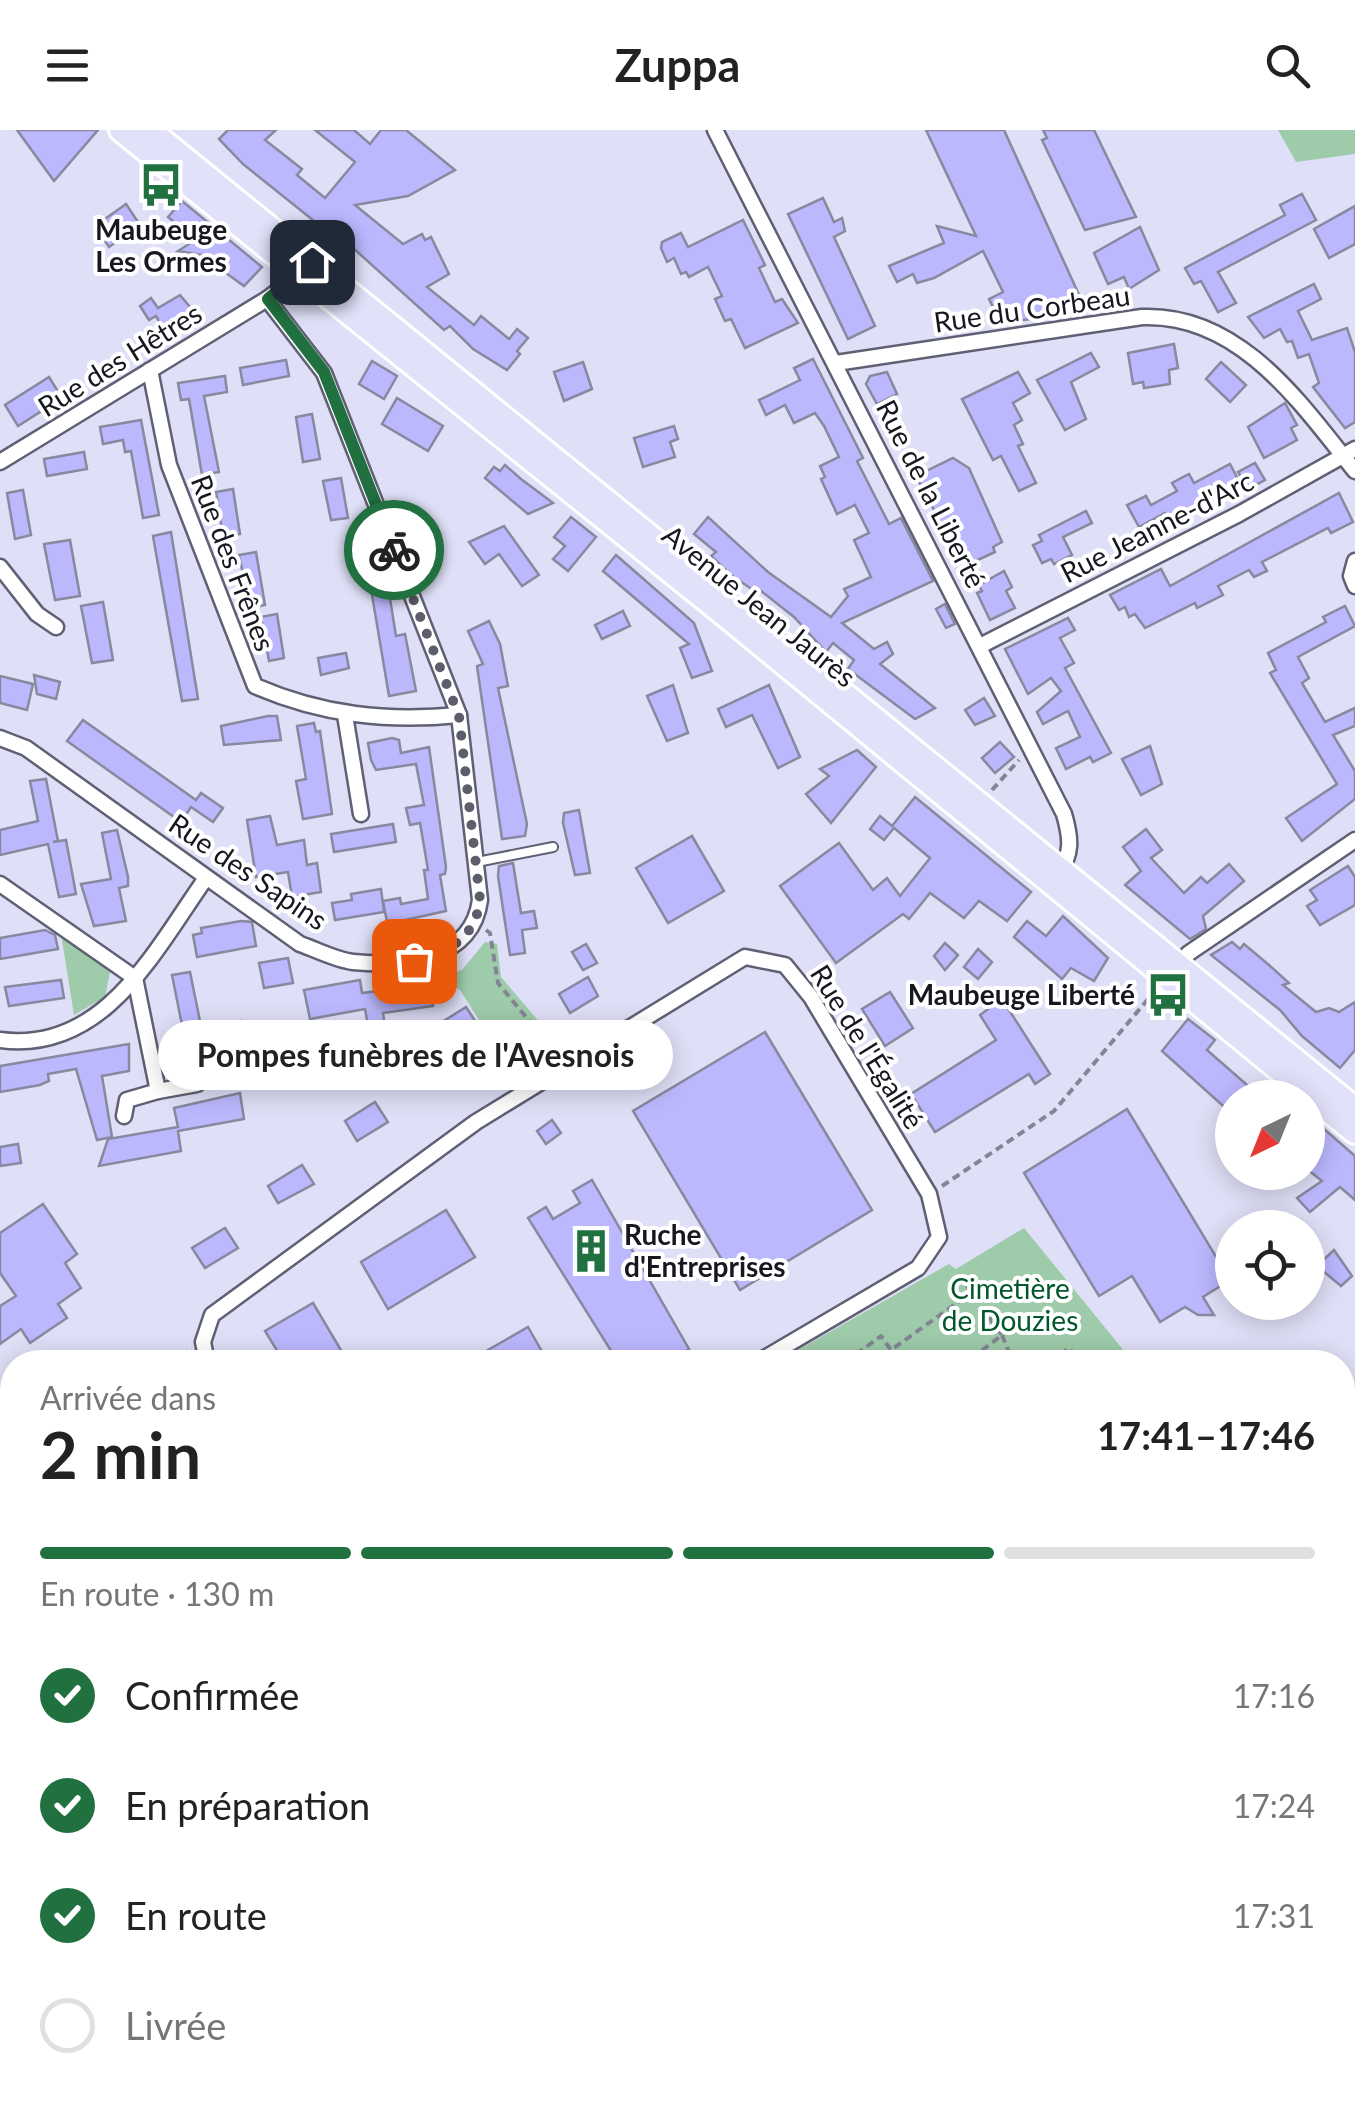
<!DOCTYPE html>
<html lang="fr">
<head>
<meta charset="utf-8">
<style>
  :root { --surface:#fff; --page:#f6f6f6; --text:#222; --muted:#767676; --line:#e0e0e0; --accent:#207040 }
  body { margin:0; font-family:Lato,sans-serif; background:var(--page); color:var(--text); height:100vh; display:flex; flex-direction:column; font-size:38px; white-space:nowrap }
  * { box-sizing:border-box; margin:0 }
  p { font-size:32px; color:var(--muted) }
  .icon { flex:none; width:55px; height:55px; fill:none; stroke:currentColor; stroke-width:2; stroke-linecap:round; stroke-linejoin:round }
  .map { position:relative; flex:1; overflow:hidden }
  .side { position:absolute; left:0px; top:1220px; width:1355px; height:752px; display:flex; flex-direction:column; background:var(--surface); border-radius:40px 40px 0 0; box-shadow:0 5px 25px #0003 }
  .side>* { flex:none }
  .needle { width:65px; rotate:223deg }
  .controls { position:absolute; left:1215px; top:950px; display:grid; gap:20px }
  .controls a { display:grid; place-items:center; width:110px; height:110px; border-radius:50%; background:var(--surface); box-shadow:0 5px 25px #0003; font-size:50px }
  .pin { position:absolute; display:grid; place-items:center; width:85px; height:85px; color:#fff; margin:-42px; border-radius:20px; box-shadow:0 5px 15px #0006 }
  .courier { position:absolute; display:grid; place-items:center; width:100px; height:100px; margin:-50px; border:8px solid #207040; border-radius:50%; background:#fff; color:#222; box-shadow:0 2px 12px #0007 }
  .bubble { position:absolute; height:70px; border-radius:35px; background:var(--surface); box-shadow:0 5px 25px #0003; font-size:32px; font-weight:700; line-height:70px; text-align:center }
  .summary em { font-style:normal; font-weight:700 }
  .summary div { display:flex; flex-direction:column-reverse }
  .summary { display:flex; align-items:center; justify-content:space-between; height:170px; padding:0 40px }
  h1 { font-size:65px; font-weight:700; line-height:75px }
  .bar { display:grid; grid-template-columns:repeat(4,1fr); gap:15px 10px; align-content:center; height:120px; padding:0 40px }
  .bar i { height:12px; border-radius:8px; background:var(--line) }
  .bar .current { background:var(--accent) }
  .bar p { grid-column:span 4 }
  ol { padding:0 40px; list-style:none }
  li { display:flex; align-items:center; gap:30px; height:110px }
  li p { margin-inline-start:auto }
  li .icon { padding:10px; border-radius:50%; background:var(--accent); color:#fff; stroke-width:4 }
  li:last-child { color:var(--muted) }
  li i { width:55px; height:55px; border:5px solid var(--line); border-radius:50% }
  header { display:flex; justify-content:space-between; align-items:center; height:130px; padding:0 40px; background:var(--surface); font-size:45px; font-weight:700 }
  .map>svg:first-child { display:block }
  .green { fill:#9eccaa }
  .building { fill:#bbb8fe; stroke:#88889e; stroke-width:2.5 }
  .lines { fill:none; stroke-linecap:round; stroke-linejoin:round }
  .lane-casing { stroke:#606074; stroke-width:12 }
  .street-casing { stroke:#606074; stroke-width:19 }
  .secondary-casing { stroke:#606074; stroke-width:25 }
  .primary-casing { stroke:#fff; stroke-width:28 }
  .path { stroke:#848495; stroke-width:4; stroke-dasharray:8 5; stroke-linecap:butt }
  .lane { stroke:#fff; stroke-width:8 }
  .street { stroke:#fff; stroke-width:14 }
  .secondary { stroke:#fff; stroke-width:20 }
  .primary { stroke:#e2e1fa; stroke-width:22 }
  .done { stroke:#5d5d6b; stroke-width:10; stroke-dasharray:0 18 }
  .route { stroke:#207040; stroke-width:12 }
  .labels { text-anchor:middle; stroke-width:8; stroke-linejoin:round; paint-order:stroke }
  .poi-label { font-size:28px; font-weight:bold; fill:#17171f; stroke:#fff }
  .street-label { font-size:28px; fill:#17171f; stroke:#fff }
  .park-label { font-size:28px; fill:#00572b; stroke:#fff }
</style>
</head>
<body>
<header><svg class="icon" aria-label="menu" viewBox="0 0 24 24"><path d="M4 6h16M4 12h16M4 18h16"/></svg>Zuppa<svg class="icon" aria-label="search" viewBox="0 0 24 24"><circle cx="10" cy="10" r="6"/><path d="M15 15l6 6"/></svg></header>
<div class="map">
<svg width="1355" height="1971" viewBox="0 0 1355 1971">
  <rect width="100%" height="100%" fill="#dfdff7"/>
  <!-- green -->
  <g class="green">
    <polygon points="1278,0 1355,0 1355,24 1296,32"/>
    <polygon points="61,804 110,842 105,867 74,885"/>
    <polygon points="485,812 497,814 501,847 553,908 510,939 460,860 437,847 462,840"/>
    <polygon points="1024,1098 1133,1232 777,1232 949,1134 956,1139"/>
    <polygon points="0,1558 12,1585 12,1933 0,1942"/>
  </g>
  <!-- building -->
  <g class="building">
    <polygon points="17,0 98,0 54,51"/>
    <polygon points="228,0 276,0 265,10 302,39 297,45 325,68 355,32 315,0 354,0 370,14 381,0 406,0 455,40 408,66 355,75 403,114 422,104 425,110 431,107 449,144 427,157 474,195 481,186 509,209 517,199 528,208 517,221 520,224 507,240 473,219 450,196 444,200 332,99 329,103 243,34 219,9"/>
    <polygon points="926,0 1004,0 1085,178 1075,183 1001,193 989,169 1003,162 983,121 934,148 917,153 913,144 897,152 889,136 944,113 937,96 976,106"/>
    <polygon points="1043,0 1094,0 1136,87 1085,100 1042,10 1047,8"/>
    <polygon points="1302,64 1316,90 1218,142 1236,173 1218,182 1201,151 1194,154 1185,138 1285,85 1280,75"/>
    <polygon points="823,68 834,92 842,88 845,101 834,107 875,196 848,209 788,84"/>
    <polygon points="182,71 262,137 244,156 201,125 178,121 189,114 174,102 179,96 168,87"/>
    <polygon points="126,74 140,95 109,117 95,96"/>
    <polygon points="1355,76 1355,114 1329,128 1314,99"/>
    <polygon points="743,90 765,135 759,138 775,172 782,169 798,193 745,218 731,189 725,191 715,169 722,166 708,137 689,147 686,142 681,144 674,128 667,132 661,118 662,112 681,103 688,117"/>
    <polygon points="1140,97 1159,140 1129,159 1124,147 1108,154 1094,123"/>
    <polygon points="1314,154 1321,169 1298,181 1312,210 1347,198 1355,222 1355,292 1345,298 1313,257 1319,253 1309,224 1298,228 1292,211 1287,212 1280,199 1264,208 1248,187"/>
    <polygon points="180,165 200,189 168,208 156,186 149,190 140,176 151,168 158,178"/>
    <polygon points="1174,214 1178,238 1169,240 1170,254 1144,258 1143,252 1133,254 1128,223"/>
    <polygon points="1091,223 1099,237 1071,252 1086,289 1065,300 1037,250"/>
    <polygon points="813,229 863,328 857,331 889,394 901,388 933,451 842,493 874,519 887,512 893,524 880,534 935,578 915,589 848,539 854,530 833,513 826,522 794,487 756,457 753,460 731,445 711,426 716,422 694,404 708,387 768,442 831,487 848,466 844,459 871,447 854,410 869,403 855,375 837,384 821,349 825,347 820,336 839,327 824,296 815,283 794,293 785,275 766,285 759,270 800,250 794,238"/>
    <polygon points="286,230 289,246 243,255 240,238"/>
    <polygon points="372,231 397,246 384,269 359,254"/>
    <polygon points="583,232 592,259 564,271 554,242"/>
    <polygon points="1221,232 1246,255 1230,272 1206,249"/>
    <polygon points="887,242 897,264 877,274 866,254 870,246"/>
    <polygon points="1018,242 1030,263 1013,273 1022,290 1014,295 1023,314 1018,316 1036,353 1019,361 1001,326 993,330 962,269"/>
    <polygon points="225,246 227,262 204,266 219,342 202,345 189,269 181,270 178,253"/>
    <polygon points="49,247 62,268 18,296 5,275"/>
    <polygon points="397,268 443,296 428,321 382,294"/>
    <polygon points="1285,273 1297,295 1291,298 1297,310 1264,328 1248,297"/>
    <polygon points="312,284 320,329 303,332 296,287"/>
    <polygon points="141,290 159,385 143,388 131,321 125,322 123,310 103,314 100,297"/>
    <polygon points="674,296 678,309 670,312 675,327 643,337 634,308"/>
    <polygon points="84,322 87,339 47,346 44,329"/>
    <polygon points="953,328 969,338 1002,412 993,417 995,422 969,434 961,416 955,420 916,346"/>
    <polygon points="1255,333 1265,350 1248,359 1238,342"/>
    <polygon points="1230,334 1240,353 1170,391 1165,383 1139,397 1127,375 1146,366 1151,375 1177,361 1172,353 1189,344 1194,353"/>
    <polygon points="505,335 521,349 553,373 528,384 485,348 494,337 500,341"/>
    <polygon points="341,348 348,388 331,390 323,351"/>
    <polygon points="233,359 240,404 223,407 216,362"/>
    <polygon points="23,360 31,405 15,409 7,363"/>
    <polygon points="1339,363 1353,392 1331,403 1328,398 1262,432 1267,441 1254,447 1249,440 1218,456 1223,465 1197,478 1195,473 1145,498 1135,484 1129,487 1125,477 1119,480 1110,465 1161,439 1170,456"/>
    <polygon points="1086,381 1092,393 1063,407 1072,425 1054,434 1051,429 1042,433 1033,415 1042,411 1039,405"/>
    <polygon points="571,387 596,407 568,441 553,429 565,416 554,407"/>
    <polygon points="504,396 539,445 522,456 499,424 485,434 469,412"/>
    <polygon points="171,402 198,569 182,571 153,406"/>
    <polygon points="362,403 369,443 354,446 347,406"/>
    <polygon points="70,410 80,466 55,470 44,414"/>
    <polygon points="256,422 265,475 250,478 239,425"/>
    <polygon points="616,425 694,493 712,541 692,548 680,518 689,514 603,441"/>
    <polygon points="1004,441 1012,457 1006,461 1015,478 990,490 977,463 982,461 979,455"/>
    <polygon points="388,456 396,506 405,504 416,561 389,566 371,459"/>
    <polygon points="103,472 113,530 92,533 81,476"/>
    <polygon points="945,474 955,494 946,498 936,479"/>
    <polygon points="1345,476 1355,496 1298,527 1309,548 1302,553 1325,592 1355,578 1355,596 1333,605 1355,641 1355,669 1302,711 1286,688 1337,654 1270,543 1276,540 1268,523 1326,492 1323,487"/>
    <polygon points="623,481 630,496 602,509 595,495"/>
    <polygon points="277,484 284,528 269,531 261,487"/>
    <polygon points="1068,488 1075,500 1060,508 1074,533 1065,538 1111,623 1093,632 1090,627 1066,639 1056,618 1080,607 1068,581 1043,594 1037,582 1061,561 1051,548 1028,564 1005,519"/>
    <polygon points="489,491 500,514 508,556 498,558 527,694 525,706 502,709 477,536 483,534 468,501"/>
    <polygon points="346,523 349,538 321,545 318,528"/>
    <polygon points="34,545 60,552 56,569 37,564"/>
    <polygon points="0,546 33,554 27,580 0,573"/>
    <polygon points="673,555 688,603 667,611 647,566"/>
    <polygon points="769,555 800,627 778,638 752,585 726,597 718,579"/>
    <polygon points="984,568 995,586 975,595 965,580"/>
    <polygon points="268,586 277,586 281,610 224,615 221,596"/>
    <polygon points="83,590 196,670 201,663 223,678 213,692 191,677 181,692 67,611"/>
    <polygon points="314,593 316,602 320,601 332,684 303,689 296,651 306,649 297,596"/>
    <polygon points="392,608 399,610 401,623 429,617 446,737 445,744 440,745 446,781 396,792 387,792 383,771 400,768 401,774 428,769 424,740 428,740 420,693 410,695 406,678 424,675 416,634 376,640 371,630 368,613"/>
    <polygon points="1000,612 1014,627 995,643 982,628"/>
    <polygon points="1150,616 1162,654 1141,665 1122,629"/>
    <polygon points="857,620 876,637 831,693 806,664 829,646 820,639"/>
    <polygon points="46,649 58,711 53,712 66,710 76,764 59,767 48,714 0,725 0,700 38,691 30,651"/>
    <polygon points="915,667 1031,762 1007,791 979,771 964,788 930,763 909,789 903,784 836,833 780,756 839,713 873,760 887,748 900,766 930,728 894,698 884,710 870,699 880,686 892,696"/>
    <polygon points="579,680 590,743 575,745 563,693 564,683"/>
    <polygon points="270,686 277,715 304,710 307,735 317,733 321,762 292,767 288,742 256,747 247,690"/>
    <polygon points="393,694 396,712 334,722 331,704"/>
    <polygon points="1146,699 1162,720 1151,728 1184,763 1201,747 1207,753 1229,734 1244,751 1203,786 1206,799 1190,809 1125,755 1141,741 1123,717"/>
    <polygon points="117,700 128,747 128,756 119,758 126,791 94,796 81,754 111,749 102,703"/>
    <polygon points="692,706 724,761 668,793 636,738"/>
    <polygon points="513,733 521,783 534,781 537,798 522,800 525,823 510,825 498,746 499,736"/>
    <polygon points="1348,736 1355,747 1355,775 1320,795 1307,776 1317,770 1310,760"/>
    <polygon points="381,759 384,782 335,790 332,773 352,770 351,764"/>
    <polygon points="1063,786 1108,828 1094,851 1071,838 1062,849 1014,807 1027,791 1046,806"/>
    <polygon points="241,791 252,792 256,816 197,827 193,805 202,803 201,798"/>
    <polygon points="45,800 55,805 58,819 0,829 0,808"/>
    <polygon points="1232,812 1240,819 1244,814 1269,835 1289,853 1283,855 1316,882 1329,878 1339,882 1355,872 1355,920 1340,938 1302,906 1280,880 1211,825"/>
    <polygon points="945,813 958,825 945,840 934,826"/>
    <polygon points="586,814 597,833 583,840 572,822"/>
    <polygon points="978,819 992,832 978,849 964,837"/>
    <polygon points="288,828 293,853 264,858 259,833"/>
    <polygon points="190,842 201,896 183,900 172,845"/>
    <polygon points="588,847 598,866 570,883 559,864"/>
    <polygon points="61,850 64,868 9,876 5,857"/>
    <polygon points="360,850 362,863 429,854 433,876 383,883 387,909 371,912 365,879 310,889 304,860"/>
    <polygon points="890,862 913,898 885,916 862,879"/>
    <polygon points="1002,869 1050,944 1035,954 1029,944 935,1002 911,964 996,910 980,885"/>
    <polygon points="466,877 485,906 470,916 475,925 441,946 421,914 427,910 426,902"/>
    <polygon points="1188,889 1215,910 1207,920 1262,968 1232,968 1232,984 1162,921"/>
    <polygon points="241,891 250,944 225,948 216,895"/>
    <polygon points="765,902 872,1080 740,1160 633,981"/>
    <polygon points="129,914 129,941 102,946 112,1007 97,1010 76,939 48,944 49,951 40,955 0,962 0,936"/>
    <polygon points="291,926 295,944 274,947 272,930"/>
    <polygon points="240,963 244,989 178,1001 181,1021 99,1036 108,1009 178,997 174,978"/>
    <polygon points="375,972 388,992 357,1011 345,991"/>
    <polygon points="1127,979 1230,1150 1203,1167 1214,1185 1198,1185 1185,1177 1160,1192 1132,1146 1099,1166 1024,1043"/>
    <polygon points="1308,985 1355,1026 1355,1070 1340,1057 1310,1082 1297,1068 1322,1051 1308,1040"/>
    <polygon points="552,990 561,1003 546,1014 537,1001"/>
    <polygon points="18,1014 21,1033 0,1036 0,1017"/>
    <polygon points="302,1035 314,1054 278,1073 268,1056"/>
    <polygon points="592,1050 689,1219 666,1232 618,1232 528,1088 546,1077 553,1089 580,1073 573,1061"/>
    <polygon points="43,1074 77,1124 65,1133 81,1158 58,1174 67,1188 55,1196 30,1213 21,1199 0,1214 0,1176 16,1166 0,1143 0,1103"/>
    <polygon points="446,1080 475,1127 388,1179 361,1132"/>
    <polygon points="225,1098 238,1118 205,1138 192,1118"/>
    <polygon points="1334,1120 1352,1146 1341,1156 1317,1136"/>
    <polygon points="313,1173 348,1232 284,1232 265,1201"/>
    <polygon points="528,1197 548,1232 467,1232"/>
  </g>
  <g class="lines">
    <!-- lane casing -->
    <g class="lane-casing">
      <polyline id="lane" points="477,732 553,717"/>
    </g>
    <!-- street casing -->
    <g class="street-casing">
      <g id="street">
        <path d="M715,0L1064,684C1071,708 1073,725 1057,745"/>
        <path d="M836,233L1142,187C1240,183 1301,274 1355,341"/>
        <path d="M150,240L169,335L255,556C322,585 387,592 459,585"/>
        <polyline points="0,332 267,169 305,140"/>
        <polyline points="1355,431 1351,446 1355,456"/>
        <polyline points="0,437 37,484 56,497"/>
        <polyline points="980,516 1239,384 1355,319"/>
        <polyline points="345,585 361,684"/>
        <path d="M0,608L26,618L300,814C317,820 336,830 353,832C403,837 472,831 480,770L459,585L324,243L267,169"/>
        <polyline points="0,754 135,848 158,961 127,970 124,986"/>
        <polyline points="1172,840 1189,823 1355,710"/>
        <path d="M0,910C104,924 155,820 206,748"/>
        <polyline points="158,961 197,954"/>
        <polyline points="207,1232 203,1212 212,1185 476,992 745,827 785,835 811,867 929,1064 939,1107 918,1138 758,1232"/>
        <polyline points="0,1289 12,1312"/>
        <polyline points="1170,1960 1177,1971"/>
        <polyline points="315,1971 317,1960"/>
      </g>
    </g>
    <!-- secondary casing -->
    <g class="secondary-casing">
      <g id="secondary">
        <polyline points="1342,1307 1355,1296"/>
        <polyline points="211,1971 270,1960"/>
      </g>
    </g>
    <!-- primary casing -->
    <g class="primary-casing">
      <g id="primary">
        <polyline points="121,0 715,477 1355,1002"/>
        <polyline points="149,0 1355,979"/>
      </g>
    </g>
    <!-- path -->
    <g class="path">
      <polyline points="992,660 1019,630"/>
      <polyline points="486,800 490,803 498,853 558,926"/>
      <polyline points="942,1056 1054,981 1154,862"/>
      <polyline points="959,1145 1002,1205 967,1232"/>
      <polyline points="1002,1205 1013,1232"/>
      <polyline points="979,1223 989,1232"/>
      <polyline points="170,1232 191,1219"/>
      <polyline points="846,1232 881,1206 891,1220 971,1163"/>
      <polyline points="1050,1232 1069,1218 1080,1232"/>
      <polyline points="1342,1415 1355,1405"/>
    </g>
    <!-- lane -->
    <use href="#lane" class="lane"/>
    <!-- street -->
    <use href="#street" class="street"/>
    <!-- secondary -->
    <use href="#secondary" class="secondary"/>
    <!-- primary -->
    <use href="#primary" class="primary"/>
  </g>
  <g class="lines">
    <!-- done -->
    <path class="done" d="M394,420L459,586L480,770C475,810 448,821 414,831"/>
    <!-- route -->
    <polyline class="route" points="312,132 268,169 324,242 394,420"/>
  </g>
  <!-- icons -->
  <defs>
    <g id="bus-bare" transform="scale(3.45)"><path d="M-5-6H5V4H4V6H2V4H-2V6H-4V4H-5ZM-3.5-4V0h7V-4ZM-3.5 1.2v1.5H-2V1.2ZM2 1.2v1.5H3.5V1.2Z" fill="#207040" stroke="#fff" stroke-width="2.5" paint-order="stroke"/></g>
    <g id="building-bare" transform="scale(3.45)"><path d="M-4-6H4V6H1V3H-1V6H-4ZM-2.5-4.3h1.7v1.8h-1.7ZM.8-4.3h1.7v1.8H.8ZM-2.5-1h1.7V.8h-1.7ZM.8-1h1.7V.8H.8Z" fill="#207040" stroke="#fff" stroke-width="2.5" paint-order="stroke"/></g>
  </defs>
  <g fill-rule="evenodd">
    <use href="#bus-bare" x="161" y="55"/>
    <use href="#bus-bare" x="1168" y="865"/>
    <use href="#building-bare" x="591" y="1121"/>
  </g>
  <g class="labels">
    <!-- poi labels -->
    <g class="poi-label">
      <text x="161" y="110">Maubeuge<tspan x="161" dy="32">Les Ormes</tspan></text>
      <text x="1135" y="875" text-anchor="end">Maubeuge Liberté</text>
      <text x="624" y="1115" text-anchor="start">Ruche<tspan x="624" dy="32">d'Entreprises</tspan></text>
    </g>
    <!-- street labels -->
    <g class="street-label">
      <text transform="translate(1032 179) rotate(-8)" y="10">Rue du Corbeau</text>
      <text transform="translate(120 230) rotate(-32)" y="10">Rue des Hêtres</text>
      <text transform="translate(931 364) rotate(63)" y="10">Rue de la Liberté</text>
      <text transform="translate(1157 397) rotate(-27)" y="10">Rue Jeanne-d'Arc</text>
      <text transform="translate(233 433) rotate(69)" y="10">Rue des Frênes</text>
      <text transform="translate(759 476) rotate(39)" y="10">Avenue Jean Jaurès</text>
      <text transform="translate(248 742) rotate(34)" y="10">Rue des Sapins</text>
      <text transform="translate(867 917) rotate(58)" y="10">Rue de l'Égalité</text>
    </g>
    <!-- park labels -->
    <g class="park-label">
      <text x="1010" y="1169">Cimetière<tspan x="1010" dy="32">de Douzies</tspan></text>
    </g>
  </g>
</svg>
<div class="controls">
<a><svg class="needle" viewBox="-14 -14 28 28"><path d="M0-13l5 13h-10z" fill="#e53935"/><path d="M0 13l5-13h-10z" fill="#767676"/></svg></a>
<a><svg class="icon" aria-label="locate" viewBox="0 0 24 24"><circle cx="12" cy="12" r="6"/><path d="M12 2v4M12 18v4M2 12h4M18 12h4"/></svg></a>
</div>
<div class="pin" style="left:414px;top:831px;background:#ea580c"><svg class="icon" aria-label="bag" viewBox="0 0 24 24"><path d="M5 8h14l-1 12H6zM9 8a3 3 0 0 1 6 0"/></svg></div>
<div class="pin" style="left:312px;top:132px;background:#1f2937"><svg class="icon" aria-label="home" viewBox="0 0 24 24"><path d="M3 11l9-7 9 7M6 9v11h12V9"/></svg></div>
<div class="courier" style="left:394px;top:420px"><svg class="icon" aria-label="bike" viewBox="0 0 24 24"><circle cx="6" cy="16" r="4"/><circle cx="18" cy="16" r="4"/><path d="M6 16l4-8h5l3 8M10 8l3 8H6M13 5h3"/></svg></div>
<div class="bubble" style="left:158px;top:890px;width:515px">Pompes funèbres de l'Avesnois</div>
<section class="side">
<div class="summary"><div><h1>2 min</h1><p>Arrivée dans</p></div><em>17:41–17:46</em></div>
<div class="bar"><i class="current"></i><i class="current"></i><i class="current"></i><i></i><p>En route · 130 m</p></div>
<ol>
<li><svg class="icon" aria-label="check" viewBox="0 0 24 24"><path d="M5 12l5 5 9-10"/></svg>Confirmée<p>17:16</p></li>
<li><svg class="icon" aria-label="check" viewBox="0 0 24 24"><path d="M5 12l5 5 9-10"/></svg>En préparation<p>17:24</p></li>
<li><svg class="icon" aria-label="check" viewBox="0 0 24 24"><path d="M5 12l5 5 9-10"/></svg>En route<p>17:31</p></li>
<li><i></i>Livrée</li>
</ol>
</section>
</div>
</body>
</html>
